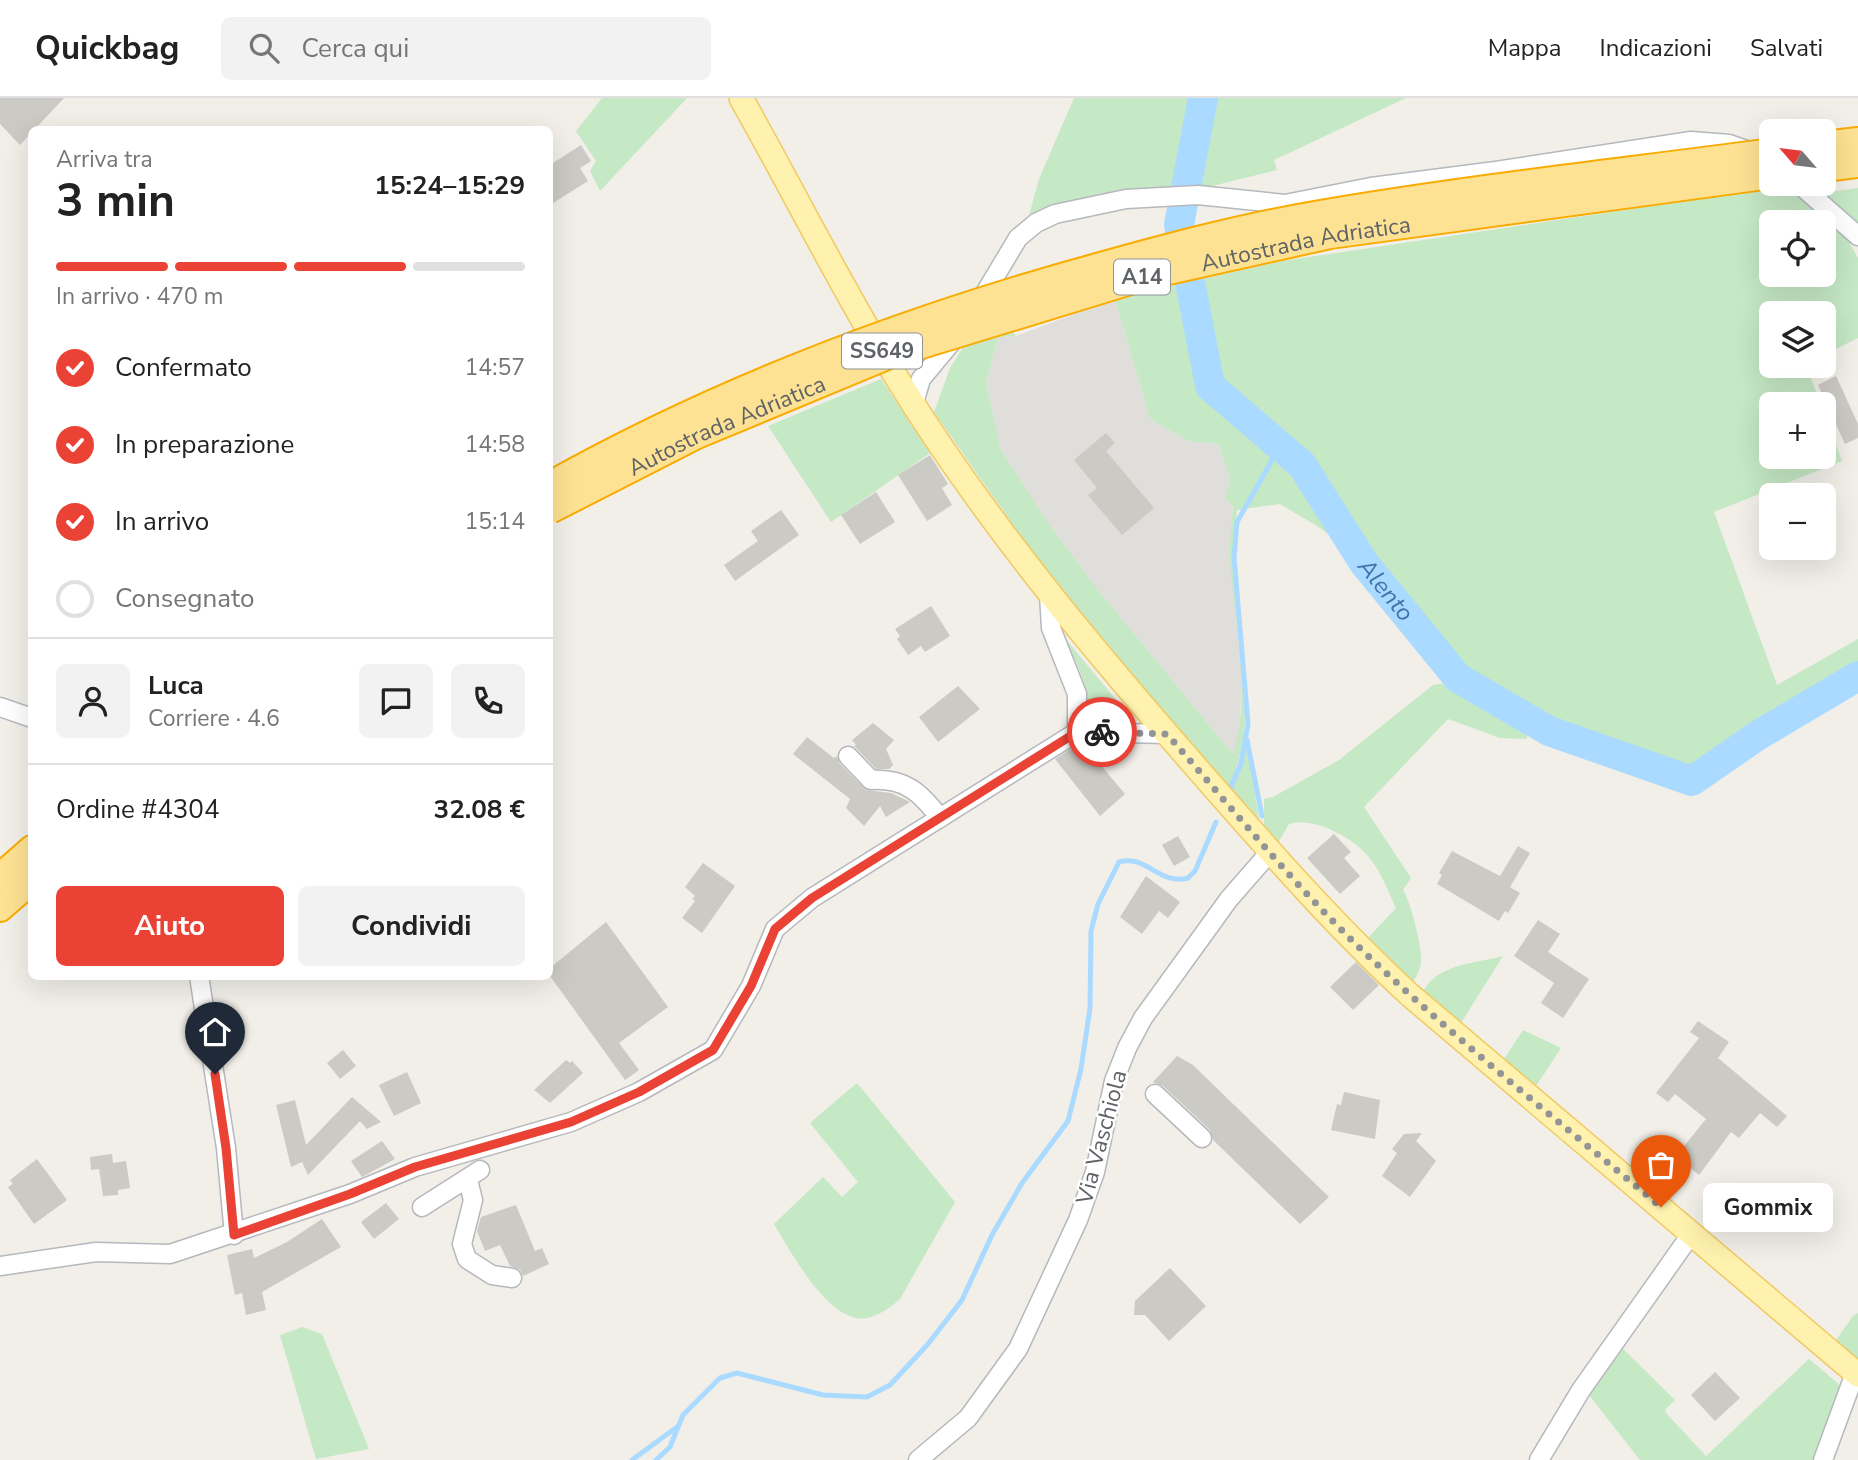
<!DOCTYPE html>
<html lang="it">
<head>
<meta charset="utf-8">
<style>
  :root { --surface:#fff; --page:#f2f2f2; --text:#222; --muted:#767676; --line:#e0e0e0; --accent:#ea4335 }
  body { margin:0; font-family:"Nunito Sans",sans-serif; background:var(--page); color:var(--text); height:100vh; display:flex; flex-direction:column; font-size:26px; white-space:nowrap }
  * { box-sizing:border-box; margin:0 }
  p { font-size:23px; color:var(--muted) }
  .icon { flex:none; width:38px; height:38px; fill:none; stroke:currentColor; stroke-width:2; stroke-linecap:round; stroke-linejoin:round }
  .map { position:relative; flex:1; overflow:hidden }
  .side { position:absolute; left:28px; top:28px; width:525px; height:854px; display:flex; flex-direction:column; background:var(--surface); border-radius:10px; box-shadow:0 7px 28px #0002 }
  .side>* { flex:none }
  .needle { width:46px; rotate:298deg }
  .fabs { position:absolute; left:1759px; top:21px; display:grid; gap:14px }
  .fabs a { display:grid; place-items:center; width:77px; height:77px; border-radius:10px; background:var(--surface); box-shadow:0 7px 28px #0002; font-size:35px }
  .pin { position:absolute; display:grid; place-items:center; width:60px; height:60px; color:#fff; margin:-72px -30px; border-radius:50% 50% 50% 0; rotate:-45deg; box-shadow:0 0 7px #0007 }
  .pin .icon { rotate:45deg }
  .courier { position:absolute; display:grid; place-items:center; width:70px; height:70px; margin:-35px; border:5px solid #ea4335; border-radius:50%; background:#fff; color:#222; box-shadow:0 2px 9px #0007 }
  .bubble { position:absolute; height:49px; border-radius:10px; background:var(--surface); box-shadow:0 7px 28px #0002; font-size:23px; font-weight:700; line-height:49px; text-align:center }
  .summary em { font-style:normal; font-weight:700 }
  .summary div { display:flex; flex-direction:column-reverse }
  .summary { display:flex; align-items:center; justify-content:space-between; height:119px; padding:0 28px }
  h1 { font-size:46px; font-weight:700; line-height:52px }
  .bar { display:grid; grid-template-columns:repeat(4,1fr); gap:10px 7px; align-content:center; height:84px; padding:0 28px }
  .bar i { height:9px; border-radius:5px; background:var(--line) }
  .bar .current { background:var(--accent) }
  .bar p { grid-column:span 4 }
  .line { display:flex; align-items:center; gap:18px; padding:0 28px; border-top:2px solid var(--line) }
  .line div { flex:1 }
  .round { display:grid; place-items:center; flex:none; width:74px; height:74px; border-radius:10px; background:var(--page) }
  ol { padding:0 28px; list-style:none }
  li { display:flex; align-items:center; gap:21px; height:77px }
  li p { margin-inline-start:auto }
  li .icon { padding:7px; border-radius:50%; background:var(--accent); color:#fff; stroke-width:4 }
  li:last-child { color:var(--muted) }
  li i { width:38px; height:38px; border:4px solid var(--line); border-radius:50% }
  .button { display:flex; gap:14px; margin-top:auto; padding:14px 28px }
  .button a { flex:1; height:80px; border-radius:10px; background:var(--accent); color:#fff; font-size:28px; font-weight:700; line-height:80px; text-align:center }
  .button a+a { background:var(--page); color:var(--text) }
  header { display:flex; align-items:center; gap:42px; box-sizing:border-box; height:98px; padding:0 35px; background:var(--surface); border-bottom:2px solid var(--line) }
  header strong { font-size:33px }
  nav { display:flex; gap:38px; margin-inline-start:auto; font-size:24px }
  .search { width:490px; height:63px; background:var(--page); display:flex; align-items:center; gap:18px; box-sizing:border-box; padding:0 24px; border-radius:10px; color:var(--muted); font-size:26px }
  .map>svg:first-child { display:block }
  .industrial { fill:#e0deda }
  .green { fill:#c5e8c5; fill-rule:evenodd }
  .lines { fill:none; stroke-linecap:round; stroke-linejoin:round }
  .stream { stroke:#aadaff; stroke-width:5 }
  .river { stroke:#aadaff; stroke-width:30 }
  .building { fill:#cccac5 }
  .minor-casing { stroke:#b5b8bc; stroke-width:21 }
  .major-casing { stroke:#f2c960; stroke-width:26 }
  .highway-casing { stroke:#f9ab00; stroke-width:30 }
  .minor { stroke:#fff; stroke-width:18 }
  .major { stroke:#fff2af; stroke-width:23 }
  .highway { stroke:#fde293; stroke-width:26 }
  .highway-bridge-casing { stroke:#f9ab00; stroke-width:30; stroke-linecap:butt }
  .highway-bridge { stroke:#fde293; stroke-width:26 }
  .done { stroke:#929495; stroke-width:7; stroke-dasharray:0 12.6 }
  .route { stroke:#ea4335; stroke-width:9 }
  .labels { text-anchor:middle; stroke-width:5; stroke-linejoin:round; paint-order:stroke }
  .shield { fill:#fff; stroke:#8f9295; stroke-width:2 }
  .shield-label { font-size:21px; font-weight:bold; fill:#5f6368 }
  .street-label { font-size:23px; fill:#5f6368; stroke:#fff }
  .water-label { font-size:24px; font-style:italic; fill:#4174aa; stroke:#fff }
</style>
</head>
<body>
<header>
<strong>Quickbag</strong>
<div class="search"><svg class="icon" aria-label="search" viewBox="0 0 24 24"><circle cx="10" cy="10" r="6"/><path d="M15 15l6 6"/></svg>Cerca qui</div>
<nav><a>Mappa</a><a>Indicazioni</a><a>Salvati</a></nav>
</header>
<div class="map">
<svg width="1858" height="1362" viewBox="0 0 1858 1362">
  <rect width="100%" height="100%" fill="#f1efe8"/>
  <!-- industrial -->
  <polygon class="industrial" points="1115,201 1150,321 1189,343 1218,346 1230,380 1225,400 1233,407 1230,459 1242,581 1239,636 1233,656 1098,492 1047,423 1001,352 986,285 998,239 1016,238"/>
  <!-- green -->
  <g class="green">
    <polygon points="602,0 687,0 600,93 590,73 596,63 576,33"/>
    <polygon points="1074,0 1202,0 1195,41 1203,0 1406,0 1274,62 1277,72 1184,95 1051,107 1027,125 1039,81"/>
    <path d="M1794,87L1843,133L1858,160V240L1824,257V215H1771V268H1806L1821,306H1771V359H1824V313L1842,363L1714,414L1777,587L1858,541V572L1788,610L1701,670L1665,669L1601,646L1523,615L1469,581L1456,583L1532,629L1526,641L1500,640L1448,621L1364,709L1411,780L1403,792C1410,802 1420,842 1421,857C1422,869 1417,879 1410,888L1365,843L1396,810C1388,793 1380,771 1367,757C1352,739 1312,718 1289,726L1277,747L1264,732V701L1273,699L1339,662L1433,587L1446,585C1402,541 1377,481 1334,441C1319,427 1297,417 1280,406L1237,412C1225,505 1269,602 1228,691L1036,460L934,314L950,270L966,245L1011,232L1016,238L998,239L986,285L1001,352L1047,423L1098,492L1233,656C1252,592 1234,526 1230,462C1229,444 1232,425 1233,408L1225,400L1230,380L1218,346L1189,343L1150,321L1115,201L1282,163ZM1771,124H1824V177H1771Z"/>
    <polygon points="1858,90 1858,133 1815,96"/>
    <polygon points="881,281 930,355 831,424 768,328"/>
    <path d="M1063,538L1138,628L1107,622L1089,625C1091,593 1078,566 1063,538Z"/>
    <polygon points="1246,641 1260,727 1230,694"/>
    <path d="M1503,858L1459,928L1422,896C1435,866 1473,866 1503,858Z"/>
    <polygon points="1523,932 1561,950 1534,991 1502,964"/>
    <path d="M857,985L955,1104L900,1201C891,1209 880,1217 867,1220C829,1227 790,1152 774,1126L823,1079L842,1099L858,1084L810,1025Z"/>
    <polygon points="1858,1215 1858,1266 1834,1245 1853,1218"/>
    <polygon points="302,1229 322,1236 369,1351 316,1361 280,1237"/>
    <polygon points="1619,1247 1675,1302 1665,1312 1667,1316 1706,1358 1809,1261 1841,1288 1814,1362 1640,1362 1585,1292"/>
  </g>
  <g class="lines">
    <!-- stream -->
    <g class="stream">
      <polyline points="1247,642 1262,718"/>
      <polyline points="1230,691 1241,665 1248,626 1234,459 1237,424 1280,348"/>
      <polyline points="632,1362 677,1329"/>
      <path d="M656,1362L670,1349L683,1317L720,1280L737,1275L823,1297L867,1299L890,1287L928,1246L962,1202L992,1137L1022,1085L1068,1023L1081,971L1090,910L1091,833L1098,806L1119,764C1147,756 1159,788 1188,780L1195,773L1216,724"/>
    </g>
    <!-- river -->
    <path class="river" id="s1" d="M1203,0L1179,127L1210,288L1302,367L1364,465L1458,580L1549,633L1692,683L1757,638L1858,578"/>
  </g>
  <!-- building -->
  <g class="building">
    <polygon points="0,0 64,0 20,47 0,26"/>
    <polygon points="581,47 591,63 580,70 588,83 550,107 550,67"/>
    <polygon points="1836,278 1858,326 1858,340 1845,346 1818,287"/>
    <polygon points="1106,335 1115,345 1106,353 1154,410 1122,437 1088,397 1097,390 1074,362"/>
    <polygon points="930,357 948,386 942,390 952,407 927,423 898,377"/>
    <polygon points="876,394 895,424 860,446 841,417"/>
    <polygon points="781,412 799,437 735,483 724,467 758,443 751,433"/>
    <polygon points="931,508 950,538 925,554 921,548 908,557 897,541 900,538 895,531"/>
    <polygon points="958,588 980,611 938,644 919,619"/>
    <polygon points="873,625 894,642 886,651 893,667 889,671 876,671 854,648 856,647 852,642"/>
    <polygon points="807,639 834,660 837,658 840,666 866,692 891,695 910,704 886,719 880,708 864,728 846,710 850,701 793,656"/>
    <polygon points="1080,645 1109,646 1094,659 1125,696 1100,718 1055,661"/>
    <polygon points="1334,736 1351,754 1344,760 1360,778 1340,796 1307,760"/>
    <polygon points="1178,738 1190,759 1174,768 1162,747"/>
    <polygon points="1518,748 1530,755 1510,789 1520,795 1508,815 1505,813 1499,823 1437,786 1442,777 1439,775 1452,753 1500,778"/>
    <polygon points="703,765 735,788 702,835 682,820 695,803 692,801 695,798 685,789"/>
    <polygon points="1146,778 1180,804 1168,820 1159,813 1142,836 1120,819"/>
    <polygon points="1538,822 1560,836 1548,854 1589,881 1563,920 1541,905 1554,885 1514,858"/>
    <polygon points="606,824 668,909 619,945 639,972 625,982 550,878 550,870"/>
    <polygon points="1356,864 1379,887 1353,912 1330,889"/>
    <polygon points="1698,923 1729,944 1718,960 1787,1018 1777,1029 1760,1015 1739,1040 1731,1034 1699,1077 1676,1058 1706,1021 1675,996 1668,1004 1656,995 1699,940 1690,934"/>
    <polygon points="343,952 356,968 340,981 327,965"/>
    <polygon points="1177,958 1193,967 1329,1099 1300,1126 1213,1042 1210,1032 1163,988 1153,984"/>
    <polygon points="566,962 570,965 572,963 583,975 550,1005 534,992"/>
    <polygon points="407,974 421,1005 394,1018 379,987"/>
    <polygon points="1344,994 1380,1002 1375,1041 1331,1032 1337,1006 1341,1007"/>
    <polygon points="352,999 381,1024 367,1031 360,1023 308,1077 302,1064 291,1069 276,1007 295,1002 306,1047"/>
    <polygon points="1422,1035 1416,1043 1436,1063 1410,1099 1382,1078 1397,1055 1392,1051 1404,1036"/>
    <polygon points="382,1043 395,1061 362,1079 351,1063"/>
    <polygon points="112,1056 113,1065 126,1063 130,1090 118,1092 118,1097 103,1098 99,1071 91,1072 90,1059"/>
    <polygon points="37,1061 67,1102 34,1126 8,1089 13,1086 10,1082"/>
    <polygon points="386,1105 399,1121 374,1141 361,1124"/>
    <polygon points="516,1107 535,1153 542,1150 549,1166 523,1178 520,1172 510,1168 500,1147 485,1153 477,1133 481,1119"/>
    <polygon points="322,1121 341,1149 262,1194 266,1212 246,1217 242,1195 235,1197 227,1157 252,1151 254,1160 287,1144"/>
    <polygon points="1170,1170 1206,1208 1169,1243 1145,1217 1134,1217 1135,1203"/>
    <polygon points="1715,1274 1740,1300 1715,1323 1691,1297"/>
  </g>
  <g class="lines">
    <!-- minor casing -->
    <g class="minor-casing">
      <g id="minor">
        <polyline points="1799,86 1858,138"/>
        <polyline points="979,205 1018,140 1036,125 1055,116 1126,101 1198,97 1285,106 1371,89 1496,73 1691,43 1729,46 1749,53"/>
        <polyline points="914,305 921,281 960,234"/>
        <polyline points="1049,496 1051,530 1077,596 1077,634"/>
        <polyline points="0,609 32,620"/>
        <path d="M848,658L871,682C905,680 920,694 940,720"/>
        <polyline points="199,878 226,1050 234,1137"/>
        <polyline points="1155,996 1202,1040"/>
        <polyline points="468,1082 473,1102 462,1146 467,1161 492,1177 512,1180"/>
        <polyline points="422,1109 480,1072"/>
        <polyline points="0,1168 96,1154 170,1156 350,1096 415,1069 571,1024 639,994 713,952 751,888 775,831 812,800 1077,634 1167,636"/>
        <polyline points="918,1362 968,1320 1018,1251 1078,1122 1095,1074 1114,983 1127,950 1143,920 1229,801 1270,754"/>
        <polyline points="1539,1362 1581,1292 1692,1135"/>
        <polyline points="1823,1362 1855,1275"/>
      </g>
    </g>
    <!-- major casing -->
    <g class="major-casing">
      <path id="major" d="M741,0C793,92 840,187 895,277C985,424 1095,554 1209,684C1274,758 1338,831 1411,898L1858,1277"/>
    </g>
    <!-- highway casing -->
    <g class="highway-casing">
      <g id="highway">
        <polyline points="1824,47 1858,43"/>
        <polyline points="1824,70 1858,66"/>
        <polyline points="0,779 32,751"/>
        <polyline points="0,810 32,782"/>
      </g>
    </g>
    <!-- minor -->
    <use href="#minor" class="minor"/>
    <!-- major -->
    <use href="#major" class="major"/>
    <!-- highway -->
    <use href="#highway" class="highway"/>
    <!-- highway-bridge casing -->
    <g class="highway-bridge-casing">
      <g id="highway-bridge">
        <path d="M550,387C720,292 902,223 1090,171C1168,149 1247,128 1326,115C1474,90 1623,74 1771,54"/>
        <path id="s2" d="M550,412L697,337L892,256L1150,177L1330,137L1771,77"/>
      </g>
    </g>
    <!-- highway-bridge -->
    <use href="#highway-bridge" class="highway-bridge"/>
  </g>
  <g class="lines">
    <!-- done -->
    <path class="done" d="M1102,634L1167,636C1231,709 1293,786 1363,853C1458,944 1561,1025 1661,1109"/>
    <!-- route -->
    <polyline class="route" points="215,976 226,1050 234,1137 350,1096 415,1069 571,1024 639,994 713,952 751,888 775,831 812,800 1077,634 1102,634"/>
  </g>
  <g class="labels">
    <!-- shield labels -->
    <g class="shield">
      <rect x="1114" y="161.5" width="56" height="35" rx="5"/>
      <rect x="842" y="235.5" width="80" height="35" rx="5"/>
    </g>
    <g class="shield-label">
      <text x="1142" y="186">A14</text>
      <text x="882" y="260">SS649</text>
    </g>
    <!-- street labels -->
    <g class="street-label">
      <text dy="8" stroke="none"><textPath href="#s2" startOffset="805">Autostrada Adriatica</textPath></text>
      <text dy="8" stroke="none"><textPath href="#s2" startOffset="196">Autostrada Adriatica</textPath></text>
      <text transform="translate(1101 1039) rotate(-75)" y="8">Via Vaschiola</text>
    </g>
    <!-- water labels -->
    <g class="water-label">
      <text dy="8" stroke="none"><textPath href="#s1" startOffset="565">Alento</textPath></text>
    </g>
  </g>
</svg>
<div class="fabs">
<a><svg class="needle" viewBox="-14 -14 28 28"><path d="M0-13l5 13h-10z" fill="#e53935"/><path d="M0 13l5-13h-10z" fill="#767676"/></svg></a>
<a><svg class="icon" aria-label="locate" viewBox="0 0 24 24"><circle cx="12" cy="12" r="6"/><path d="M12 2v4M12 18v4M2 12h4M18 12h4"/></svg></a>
<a><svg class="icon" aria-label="layers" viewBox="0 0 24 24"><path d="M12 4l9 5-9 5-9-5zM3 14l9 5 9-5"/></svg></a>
<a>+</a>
<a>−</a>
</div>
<div class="pin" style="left:1661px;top:1109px;background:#ea580c"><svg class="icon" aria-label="bag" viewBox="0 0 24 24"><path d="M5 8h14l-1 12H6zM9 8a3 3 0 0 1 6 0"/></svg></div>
<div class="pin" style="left:215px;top:976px;background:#1f2937"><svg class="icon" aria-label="home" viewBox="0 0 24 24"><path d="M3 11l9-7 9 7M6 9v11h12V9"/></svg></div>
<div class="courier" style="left:1102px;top:634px"><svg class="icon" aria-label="bike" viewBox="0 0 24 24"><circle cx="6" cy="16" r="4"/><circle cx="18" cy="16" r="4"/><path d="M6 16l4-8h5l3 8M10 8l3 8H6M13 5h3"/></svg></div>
<div class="bubble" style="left:1703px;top:1085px;width:130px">Gommix</div>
<section class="side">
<div class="summary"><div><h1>3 min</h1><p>Arriva tra</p></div><em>15:24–15:29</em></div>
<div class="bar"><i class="current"></i><i class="current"></i><i class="current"></i><i></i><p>In arrivo · 470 m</p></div>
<ol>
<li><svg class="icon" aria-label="check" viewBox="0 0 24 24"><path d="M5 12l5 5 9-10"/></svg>Confermato<p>14:57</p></li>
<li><svg class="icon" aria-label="check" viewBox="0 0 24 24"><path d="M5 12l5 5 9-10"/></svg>In preparazione<p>14:58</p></li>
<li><svg class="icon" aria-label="check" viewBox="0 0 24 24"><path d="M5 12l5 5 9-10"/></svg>In arrivo<p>15:14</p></li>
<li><i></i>Consegnato</li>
</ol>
<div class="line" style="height:126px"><a class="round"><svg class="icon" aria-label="person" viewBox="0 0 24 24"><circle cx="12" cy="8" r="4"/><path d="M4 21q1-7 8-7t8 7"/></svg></a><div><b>Luca</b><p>Corriere · 4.6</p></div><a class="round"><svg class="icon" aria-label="chat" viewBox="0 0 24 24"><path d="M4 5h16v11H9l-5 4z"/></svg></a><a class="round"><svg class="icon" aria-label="phone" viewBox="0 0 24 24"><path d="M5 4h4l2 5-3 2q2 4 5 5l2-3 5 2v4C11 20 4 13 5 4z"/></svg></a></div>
<div class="line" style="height:91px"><div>Ordine #4304</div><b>32.08 €</b></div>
<div class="button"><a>Aiuto</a><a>Condividi</a></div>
</section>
</div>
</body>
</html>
